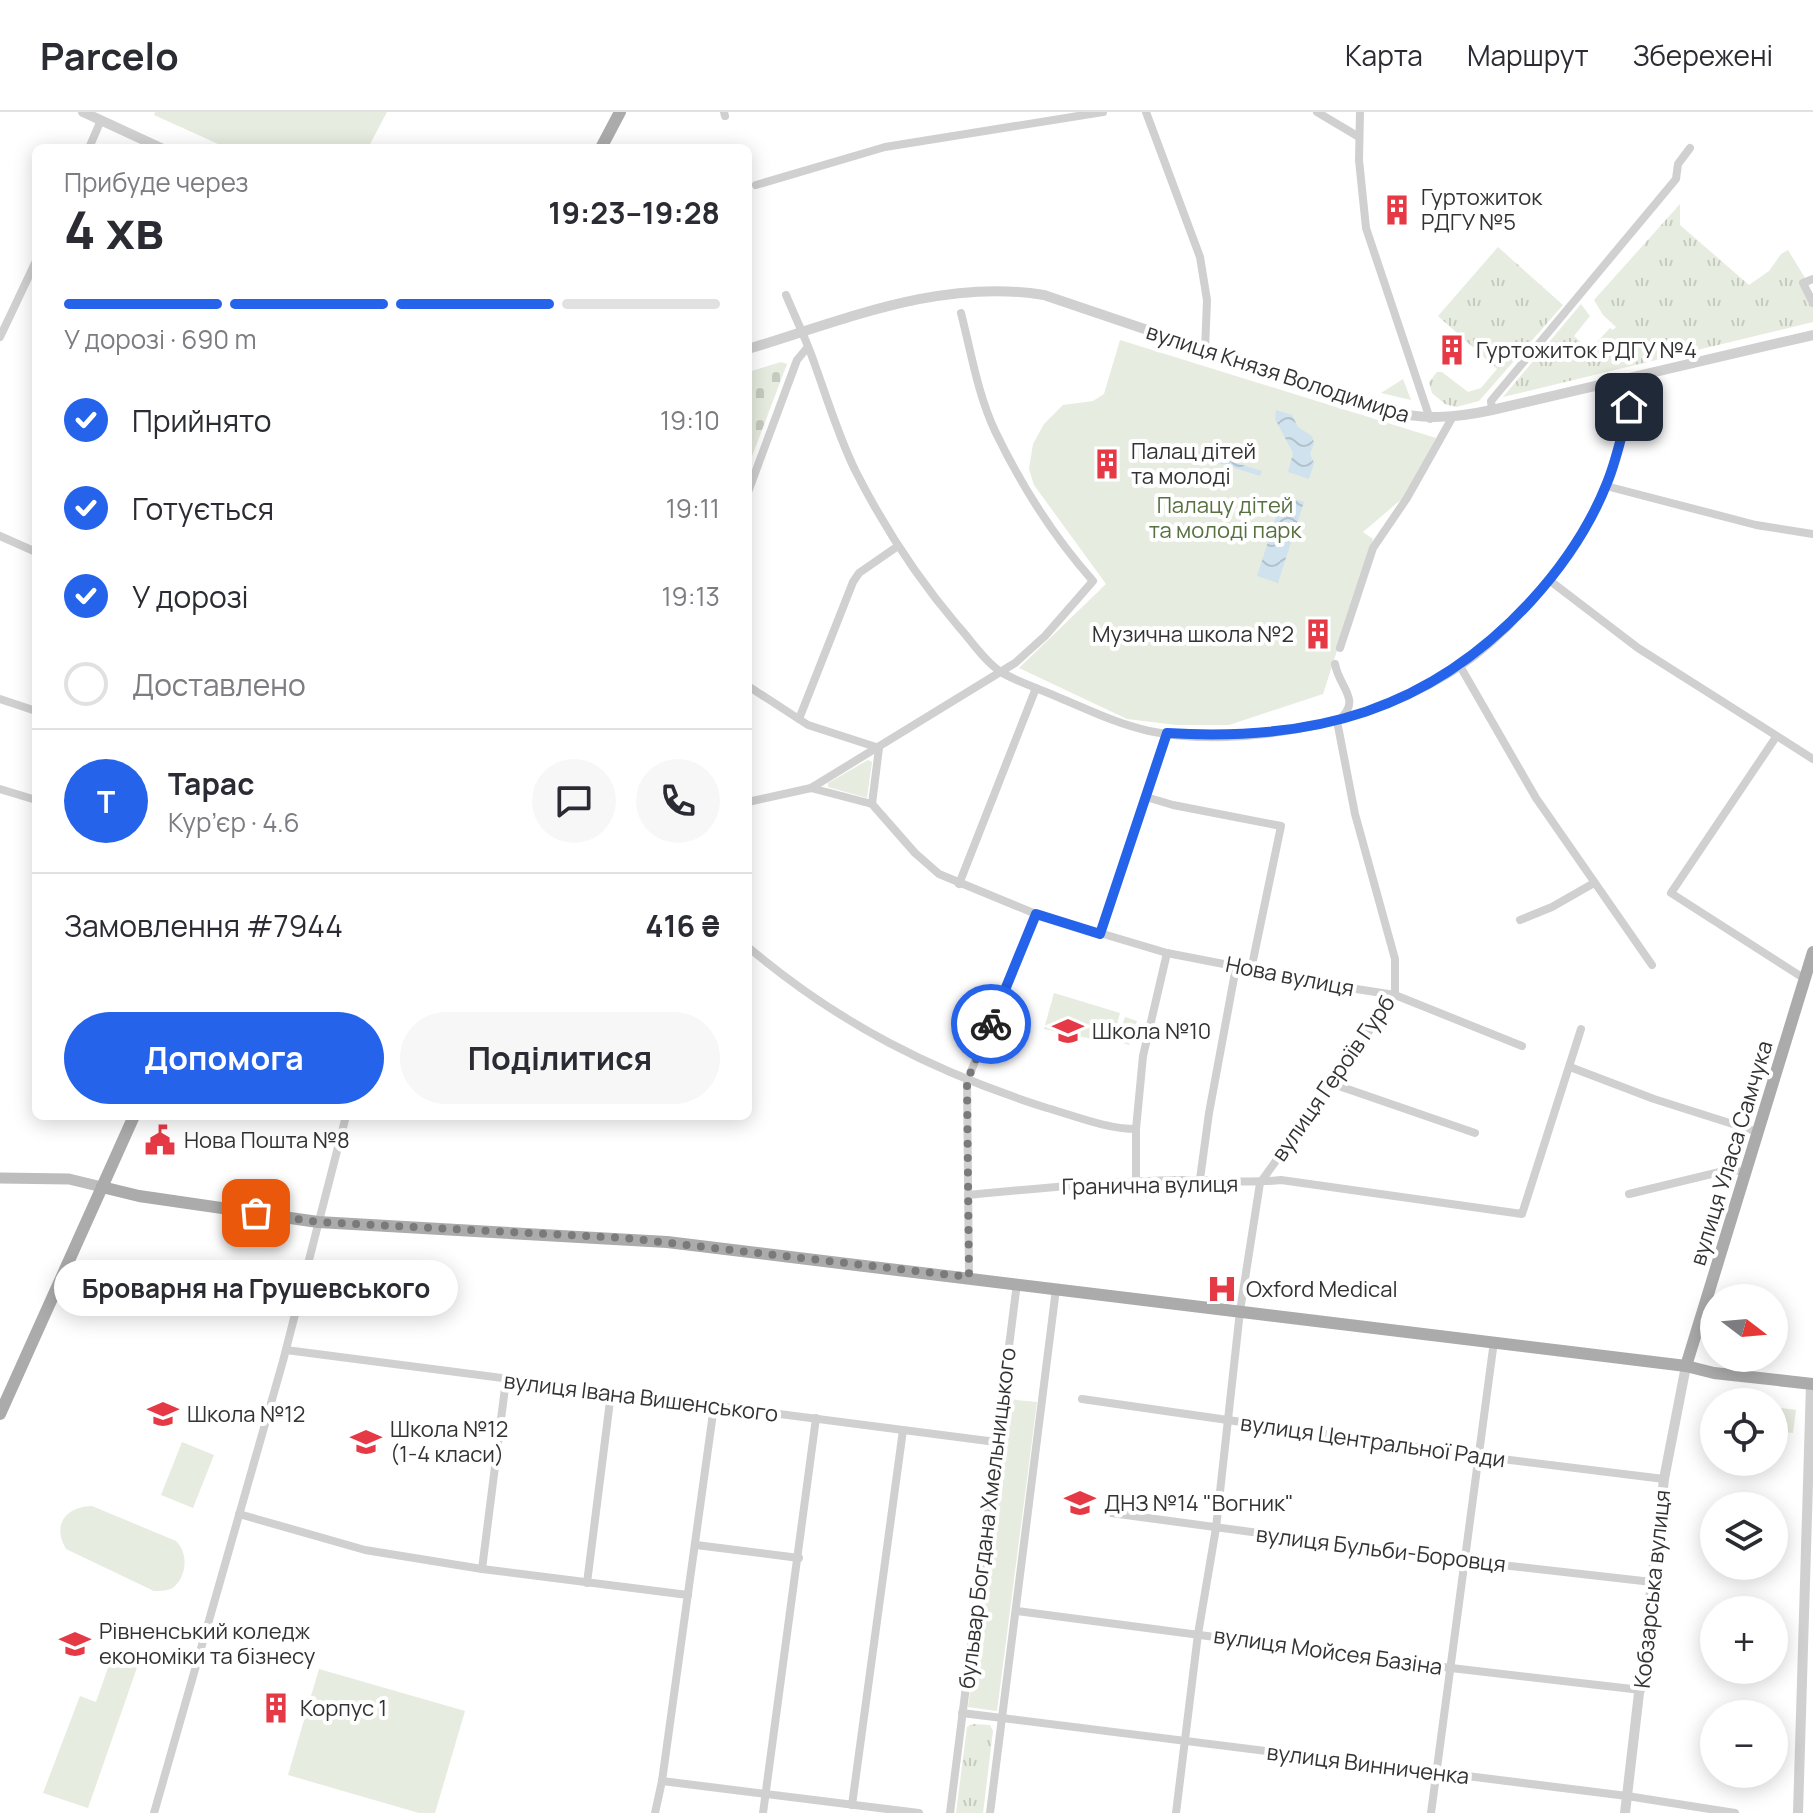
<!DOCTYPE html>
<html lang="uk">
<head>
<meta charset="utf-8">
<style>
  :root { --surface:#fff; --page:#f7f7f7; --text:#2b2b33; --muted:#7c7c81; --line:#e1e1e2; --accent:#2563eb }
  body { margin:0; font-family:Manrope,sans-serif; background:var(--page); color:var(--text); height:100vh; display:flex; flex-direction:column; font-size:30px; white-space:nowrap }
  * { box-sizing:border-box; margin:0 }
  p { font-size:26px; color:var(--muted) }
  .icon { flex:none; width:44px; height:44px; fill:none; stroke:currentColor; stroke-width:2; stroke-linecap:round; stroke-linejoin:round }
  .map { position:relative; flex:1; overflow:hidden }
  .sheet { position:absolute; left:32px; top:32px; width:720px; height:976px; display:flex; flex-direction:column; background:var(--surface); border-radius:12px; box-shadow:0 4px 20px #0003 }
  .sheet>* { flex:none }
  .needle { width:52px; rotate:106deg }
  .controls { position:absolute; left:1700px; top:1172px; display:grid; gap:16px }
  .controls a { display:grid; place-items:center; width:88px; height:88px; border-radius:50%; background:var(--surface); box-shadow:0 4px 20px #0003; font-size:40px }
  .pin { position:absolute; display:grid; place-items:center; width:68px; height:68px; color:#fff; margin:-34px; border-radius:16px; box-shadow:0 4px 12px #0006 }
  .courier { position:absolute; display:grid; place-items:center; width:80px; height:80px; margin:-40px; border:6px solid #2563eb; border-radius:50%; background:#fff; color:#222; box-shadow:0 2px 10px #0007 }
  .bubble { position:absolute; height:56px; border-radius:28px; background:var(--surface); box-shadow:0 4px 20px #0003; font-size:26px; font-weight:700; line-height:56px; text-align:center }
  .summary em { font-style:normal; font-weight:700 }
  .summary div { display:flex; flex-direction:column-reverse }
  .summary { display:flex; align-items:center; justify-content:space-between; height:136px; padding:0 32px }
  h1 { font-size:52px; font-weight:700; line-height:60px }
  .bar { display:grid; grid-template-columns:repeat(4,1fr); gap:12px 8px; align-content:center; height:96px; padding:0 32px }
  .bar i { height:10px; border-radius:6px; background:var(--line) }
  .bar .active { background:var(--accent) }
  .bar p { grid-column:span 4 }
  .line { display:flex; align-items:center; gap:20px; padding:0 32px; border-top:2px solid var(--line) }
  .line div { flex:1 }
  .round { display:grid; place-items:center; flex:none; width:84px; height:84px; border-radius:42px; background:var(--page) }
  ol { padding:0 32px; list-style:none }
  li { display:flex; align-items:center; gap:24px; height:88px }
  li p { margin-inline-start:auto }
  li .icon { padding:8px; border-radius:50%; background:var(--accent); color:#fff; stroke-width:4 }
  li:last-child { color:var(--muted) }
  li i { width:44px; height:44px; border:4px solid var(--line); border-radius:50% }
  .button { display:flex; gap:16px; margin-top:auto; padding:16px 32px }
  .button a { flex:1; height:92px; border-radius:48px; background:var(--accent); color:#fff; font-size:32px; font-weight:700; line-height:92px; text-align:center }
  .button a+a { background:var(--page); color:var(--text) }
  header { display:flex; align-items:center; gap:48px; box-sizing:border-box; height:112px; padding:0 40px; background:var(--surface); border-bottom:2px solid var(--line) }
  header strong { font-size:38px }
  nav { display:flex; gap:44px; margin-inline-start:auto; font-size:28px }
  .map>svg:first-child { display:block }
  .grass { fill:url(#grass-tufts) }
  .cemetery { fill:url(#cemetery-stones) }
  .green { fill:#e6ecdf }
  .water { fill:url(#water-waves) }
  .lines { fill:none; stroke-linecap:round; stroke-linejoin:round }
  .minor { stroke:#d0d0d0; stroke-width:8 }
  .tertiary { stroke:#d0d0d0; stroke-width:10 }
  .secondary { stroke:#bdbdbd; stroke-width:11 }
  .primary { stroke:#ababab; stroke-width:12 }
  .done { stroke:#7a7a7a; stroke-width:8; stroke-dasharray:0 14.4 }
  .route { stroke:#2563eb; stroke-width:10 }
  .labels { text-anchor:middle; stroke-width:8; stroke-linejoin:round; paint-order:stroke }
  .poi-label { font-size:22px; fill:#333; stroke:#fff; text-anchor:start }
  .street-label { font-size:22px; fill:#333; stroke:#fff }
  .park-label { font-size:22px; fill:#56703f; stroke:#fff }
</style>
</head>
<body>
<header>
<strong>Parcelo</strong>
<nav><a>Карта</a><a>Маршрут</a><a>Збережені</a></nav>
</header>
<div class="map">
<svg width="1813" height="1701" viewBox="0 0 1813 1701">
  <defs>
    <pattern id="grass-tufts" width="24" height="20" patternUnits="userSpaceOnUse" patternTransform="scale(2)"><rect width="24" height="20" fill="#e6ecdf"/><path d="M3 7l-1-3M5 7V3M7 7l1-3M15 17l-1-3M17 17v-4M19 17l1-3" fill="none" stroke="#c6cbc0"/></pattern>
    <pattern id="cemetery-stones" width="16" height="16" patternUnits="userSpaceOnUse" patternTransform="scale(2)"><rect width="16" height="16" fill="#e6ecdf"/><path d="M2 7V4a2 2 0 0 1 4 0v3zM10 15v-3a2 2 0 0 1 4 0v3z" fill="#c6cbc0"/></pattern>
    <pattern id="water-waves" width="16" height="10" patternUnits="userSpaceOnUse" patternTransform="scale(2)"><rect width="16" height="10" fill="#cfe2ee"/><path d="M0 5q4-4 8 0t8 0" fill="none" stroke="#b2c2cd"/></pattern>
  </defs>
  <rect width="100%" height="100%" fill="#fff"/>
  <!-- grass -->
  <g class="grass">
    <polygon points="1680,92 1680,113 1749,173 1769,159 1781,142 1788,138 1805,166 1800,171 1813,196 1813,210 1503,285 1581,192 1590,204 1574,224 1583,232 1582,237 1586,242 1610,216 1613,218 1616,215 1603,203 1594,188"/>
    <polygon points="1498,135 1563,193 1479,289 1456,295 1445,292 1432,281 1429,270 1437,260 1442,260 1468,280 1481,276 1497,257 1438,204"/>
    <polygon points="1403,267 1411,288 1381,281"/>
    <polygon points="1774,1295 1796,1298 1793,1321 1774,1319"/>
    <polygon points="973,1612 990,1613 993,1619 983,1701 956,1701 967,1615"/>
  </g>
  <!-- cemetery -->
  <polygon class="cemetery" points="781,250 787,252 748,355 748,260"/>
  <!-- green -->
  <g class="green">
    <polygon points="155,0 387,0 368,36 227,36 154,3"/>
    <polygon points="1120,228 1436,326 1403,386 1363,420 1373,427 1323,582 1229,613 1176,613 1127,607 1019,556 1106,472 1034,373 1029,357 1033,332 1044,312 1063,293 1093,289 1104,282"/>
    <polygon points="868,648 872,650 867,686 828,675 828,671"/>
    <polygon points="1054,881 1120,901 1112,931 1044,917"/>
    <polygon points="1125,905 1137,909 1129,933 1117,929"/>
    <polygon points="1007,1287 1037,1290 997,1599 968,1595"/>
    <polygon points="182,1330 214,1343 193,1396 161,1383"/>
    <path d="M92,1394L176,1429C188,1441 187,1462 175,1474C170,1479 160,1479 154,1479L66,1437C52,1413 65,1395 92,1394Z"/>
    <polygon points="114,1539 140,1547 88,1696 43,1681 80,1584 96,1590"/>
    <polygon points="319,1557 465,1599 435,1701 419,1701 288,1663"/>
  </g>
  <!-- water -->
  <g class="water">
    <polygon points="1276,298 1292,303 1298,315 1312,324 1314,331 1310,342 1314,351 1309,367 1288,360 1293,341 1275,307"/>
    <polygon points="1182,334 1262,359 1260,364 1181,339"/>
    <polygon points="1283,383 1304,390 1278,471 1257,464"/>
  </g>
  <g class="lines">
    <!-- minor -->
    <g class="minor">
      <polyline points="724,0 725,4"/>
      <polyline points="1146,0 1200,145 1207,188 1205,239"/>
      <polyline points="1317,0 1359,25"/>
      <polyline points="1360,0 1359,48 1366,116 1430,307"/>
      <polyline points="89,36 101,8"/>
      <polyline points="756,73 885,35 1103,0"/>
      <polyline points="1813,167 1803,171 1813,191"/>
      <path d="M786,183C796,207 807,229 815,253C828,289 839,326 856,360C884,415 918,467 958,514C971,528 985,550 1001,560C1019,571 1041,577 1060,586C1089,598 1117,612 1149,619C1245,639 1380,609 1461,554C1500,527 1535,488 1563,449C1601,396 1627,333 1630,267"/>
      <polyline points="0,225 36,149"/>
      <polyline points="1492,298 1491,289 1676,67 1678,52 1690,36"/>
      <polyline points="1606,374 1756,413 1813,422"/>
      <polyline points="748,380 797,248 807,236"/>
      <polyline points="0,424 36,440"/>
      <polyline points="1549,468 1638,536 1813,647"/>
      <polyline points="1340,536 1373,436 1407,386 1452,306"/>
      <polyline points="1460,554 1536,686 1652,853"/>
      <polyline points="748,574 808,613 879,636"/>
      <polyline points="0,587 36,599"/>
      <polyline points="799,607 853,470 859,461 898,434"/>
      <polyline points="1776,625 1671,781 1805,867"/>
      <path d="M811,676L1015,551L1045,524L1093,469C1054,425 1021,373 995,319C978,283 971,240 961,201"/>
      <polyline points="0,677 36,688"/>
      <polyline points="1146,685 1173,693 1281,714 1251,858"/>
      <polyline points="748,690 811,676 872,692 915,741 939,762 1036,802 1167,841 1337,874 1395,883 1522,934"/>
      <polyline points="872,692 879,636"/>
      <polyline points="959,772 1036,576"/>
      <polyline points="1520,808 1552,795 1594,771"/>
      <polyline points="1100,822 1167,621"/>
      <path d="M748,835C839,912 934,960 1047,996C1075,1004 1107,1017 1136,1017"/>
      <polyline points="1570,955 1654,987 1758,1020"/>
      <polyline points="1333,972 1475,1021"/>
      <polyline points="1200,1067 1209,1001 1236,855"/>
      <polyline points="1136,1069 1136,1017 1143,944 1167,841"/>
      <polyline points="1629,1082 1732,1057 1745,1061"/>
      <path d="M968,1083C1038,1076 1107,1070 1177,1068C1212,1067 1247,1072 1281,1068L1522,1102L1581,917"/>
      <polyline points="969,1165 967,969 1036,802"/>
      <polyline points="286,1238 996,1330"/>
      <polyline points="1082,1287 1478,1344 1664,1367"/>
      <polyline points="1111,1401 1466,1449 1652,1470"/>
      <polyline points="239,1402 365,1438 482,1457 688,1483"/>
      <polyline points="696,1433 799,1446"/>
      <polyline points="482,1457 506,1268"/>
      <polyline points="587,1471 611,1281"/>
      <polyline points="1017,1499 1451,1556 1641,1578"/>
      <polyline points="962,1601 1627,1684 1735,1701"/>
      <polyline points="662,1669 919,1701"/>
      <polyline points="852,1693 903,1318"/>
      <polyline points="154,1701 283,1249 346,1004"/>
      <polyline points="655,1701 662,1669 714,1294"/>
      <polyline points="763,1701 816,1306"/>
      <polyline points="950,1701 1017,1171"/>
      <polyline points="990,1701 1056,1177"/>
      <path d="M1176,1701L1198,1522L1216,1416L1240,1199L1260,1071L1395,883V847L1355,702L1337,609C1364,589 1339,576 1335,552"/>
      <polyline points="1431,1701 1494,1229"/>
    </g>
    <!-- tertiary -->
    <g class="tertiary">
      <polyline points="83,0 161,36"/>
      <path d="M748,237C844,208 942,166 1044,183L1386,299C1424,308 1455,306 1492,298L1813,223"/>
      <polyline points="1625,1701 1664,1367 1686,1254"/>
      <polyline points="1798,1701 1811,1272"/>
    </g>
    <!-- secondary -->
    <polyline class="secondary" points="0,1066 69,1067 102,1075"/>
    <!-- primary -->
    <g class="primary">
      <polyline points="601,36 620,0"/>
      <polyline points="102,1075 139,1084 318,1110 667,1130 1686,1254 1714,1261 1813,1272"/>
      <polyline points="1686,1254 1813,840"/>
      <polyline points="0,1302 134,1004"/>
    </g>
  </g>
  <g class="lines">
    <!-- done -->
    <polyline class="done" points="256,1101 318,1110 625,1126 969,1165 967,969 991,912"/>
    <!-- route -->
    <path class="route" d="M991,912L1036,802L1100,822L1167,621C1313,630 1430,599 1531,489C1562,455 1590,414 1607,371C1617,347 1622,321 1629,295"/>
  </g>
  <!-- icons -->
  <defs>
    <g id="building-bare" transform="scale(2.4)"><path d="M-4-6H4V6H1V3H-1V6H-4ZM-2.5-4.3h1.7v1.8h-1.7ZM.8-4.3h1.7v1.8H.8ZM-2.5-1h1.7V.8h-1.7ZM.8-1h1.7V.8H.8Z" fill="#e63946" stroke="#fff" stroke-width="2.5" paint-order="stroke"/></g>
    <g id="school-bare" transform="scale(2.4)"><path d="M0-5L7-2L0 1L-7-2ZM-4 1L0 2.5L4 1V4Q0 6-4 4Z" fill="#e63946" stroke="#fff" stroke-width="2.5" paint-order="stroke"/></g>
    <g id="civic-bare" transform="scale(2.4)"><path d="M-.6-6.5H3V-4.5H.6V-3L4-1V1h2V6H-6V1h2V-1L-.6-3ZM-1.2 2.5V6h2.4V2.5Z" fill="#e63946" stroke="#fff" stroke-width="2.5" paint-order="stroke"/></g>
    <g id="hospital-bare" transform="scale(2.4)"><path d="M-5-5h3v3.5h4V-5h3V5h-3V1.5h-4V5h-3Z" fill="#e63946" stroke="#fff" stroke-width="2.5" paint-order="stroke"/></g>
    <g id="university-bare" transform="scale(2.4)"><path d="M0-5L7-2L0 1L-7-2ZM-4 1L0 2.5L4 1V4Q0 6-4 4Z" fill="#e63946" stroke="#fff" stroke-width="2.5" paint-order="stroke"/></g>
  </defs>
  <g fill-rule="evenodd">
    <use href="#building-bare" x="1397" y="98"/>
    <use href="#building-bare" x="1452" y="238"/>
    <use href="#building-bare" x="1107" y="352"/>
    <use href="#building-bare" x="1318" y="522"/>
    <use href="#school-bare" x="1068" y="919"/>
    <use href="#civic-bare" x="160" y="1028"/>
    <use href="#hospital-bare" x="1222" y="1177"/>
    <use href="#school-bare" x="163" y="1302"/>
    <use href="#school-bare" x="366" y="1330"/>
    <use href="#school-bare" x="1080" y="1391"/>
    <use href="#university-bare" x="75" y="1532"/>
    <use href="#building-bare" x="276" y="1596"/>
  </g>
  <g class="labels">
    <!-- poi labels -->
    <g class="poi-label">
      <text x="1421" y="93">Гуртожиток<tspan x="1421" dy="25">РДГУ №5</tspan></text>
      <text x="1476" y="246">Гуртожиток РДГУ №4</text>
      <text x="1131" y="347">Палац дітей<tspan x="1131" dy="25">та молоді</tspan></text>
      <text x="1294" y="530" text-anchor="end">Музична школа №2</text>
      <text x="1092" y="927">Школа №10</text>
      <text x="184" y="1036">Нова Пошта №8</text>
      <text x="1246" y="1185">Oxford Medical</text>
      <text x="187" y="1310">Школа №12</text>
      <text x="390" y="1325">Школа №12<tspan x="390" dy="25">(1-4 класи)</tspan></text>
      <text x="1104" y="1399">ДНЗ №14 "Вогник"</text>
      <text x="99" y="1527">Рівненський коледж<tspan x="99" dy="25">економіки та бізнесу</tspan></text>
      <text x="300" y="1604">Корпус 1</text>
    </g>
    <!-- street labels -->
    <g class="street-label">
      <text transform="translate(1278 261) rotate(18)" y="8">вулиця Князя Володимира</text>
      <text transform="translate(1290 864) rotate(11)" y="8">Нова вулиця</text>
      <text transform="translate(1333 966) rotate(-55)" y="8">вулиця Героїв Гурб</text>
      <text transform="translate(1731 1041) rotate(-73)" y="8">вулиця Уласа Самчука</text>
      <text transform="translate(1150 1073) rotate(-1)" y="8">Гранична вулиця</text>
      <text transform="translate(641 1285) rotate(7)" y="8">вулиця Івана Вишенського</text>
      <text transform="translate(1373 1329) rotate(8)" y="8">вулиця Центральної Ради</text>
      <text transform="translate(987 1406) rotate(-83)" y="8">бульвар Богдана Хмельницького</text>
      <text transform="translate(1381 1437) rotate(7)" y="8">вулиця Бульби-Боровця</text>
      <text transform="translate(1652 1477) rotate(-84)" y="8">Кобзарська вулиця</text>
      <text transform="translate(1328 1539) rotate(8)" y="8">вулиця Мойсея Базіна</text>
      <text transform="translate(1368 1652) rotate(7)" y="8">вулиця Винниченка</text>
    </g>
    <!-- park labels -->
    <g class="park-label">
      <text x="1225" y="401">Палацу дітей<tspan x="1225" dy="25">та молоді парк</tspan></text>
    </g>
  </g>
</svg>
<div class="controls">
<a><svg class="needle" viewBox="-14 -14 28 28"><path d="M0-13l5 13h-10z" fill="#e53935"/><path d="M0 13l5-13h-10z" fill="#7c7c81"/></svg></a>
<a><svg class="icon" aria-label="locate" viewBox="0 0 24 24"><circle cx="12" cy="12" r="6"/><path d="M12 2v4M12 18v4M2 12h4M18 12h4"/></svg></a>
<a><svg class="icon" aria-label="layers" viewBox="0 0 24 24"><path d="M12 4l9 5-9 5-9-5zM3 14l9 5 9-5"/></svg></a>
<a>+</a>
<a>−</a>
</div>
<div class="pin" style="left:256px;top:1101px;background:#ea580c"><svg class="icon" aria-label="bag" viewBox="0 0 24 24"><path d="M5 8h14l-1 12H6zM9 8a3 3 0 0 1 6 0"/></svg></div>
<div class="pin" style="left:1629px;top:295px;background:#1f2937"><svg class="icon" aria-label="home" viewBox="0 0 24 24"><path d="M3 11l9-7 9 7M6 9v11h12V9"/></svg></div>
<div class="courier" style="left:991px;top:912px"><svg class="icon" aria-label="bike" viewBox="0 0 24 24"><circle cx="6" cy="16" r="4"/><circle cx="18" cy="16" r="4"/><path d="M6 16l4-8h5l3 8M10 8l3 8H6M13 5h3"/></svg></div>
<div class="bubble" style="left:54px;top:1148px;width:404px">Броварня на Грушевського</div>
<section class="sheet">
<div class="summary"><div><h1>4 хв</h1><p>Прибуде через</p></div><em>19:23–19:28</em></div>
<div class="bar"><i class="active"></i><i class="active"></i><i class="active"></i><i></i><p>У дорозі · 690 m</p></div>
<ol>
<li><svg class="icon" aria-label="check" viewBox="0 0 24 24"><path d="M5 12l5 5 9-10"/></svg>Прийнято<p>19:10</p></li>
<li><svg class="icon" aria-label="check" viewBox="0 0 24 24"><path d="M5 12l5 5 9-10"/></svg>Готується<p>19:11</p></li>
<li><svg class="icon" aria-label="check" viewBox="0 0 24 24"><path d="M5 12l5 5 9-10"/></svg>У дорозі<p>19:13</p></li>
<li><i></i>Доставлено</li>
</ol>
<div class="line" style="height:144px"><b class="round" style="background:var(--accent);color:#fff">Т</b><div><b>Тарас</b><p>Кур’єр · 4.6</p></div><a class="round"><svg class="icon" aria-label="chat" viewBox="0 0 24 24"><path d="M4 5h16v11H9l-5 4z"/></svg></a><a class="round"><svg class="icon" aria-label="phone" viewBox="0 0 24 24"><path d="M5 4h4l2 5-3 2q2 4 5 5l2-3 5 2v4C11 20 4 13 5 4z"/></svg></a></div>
<div class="line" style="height:104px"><div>Замовлення #7944</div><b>416 ₴</b></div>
<div class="button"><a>Допомога</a><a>Поділитися</a></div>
</section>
</div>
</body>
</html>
